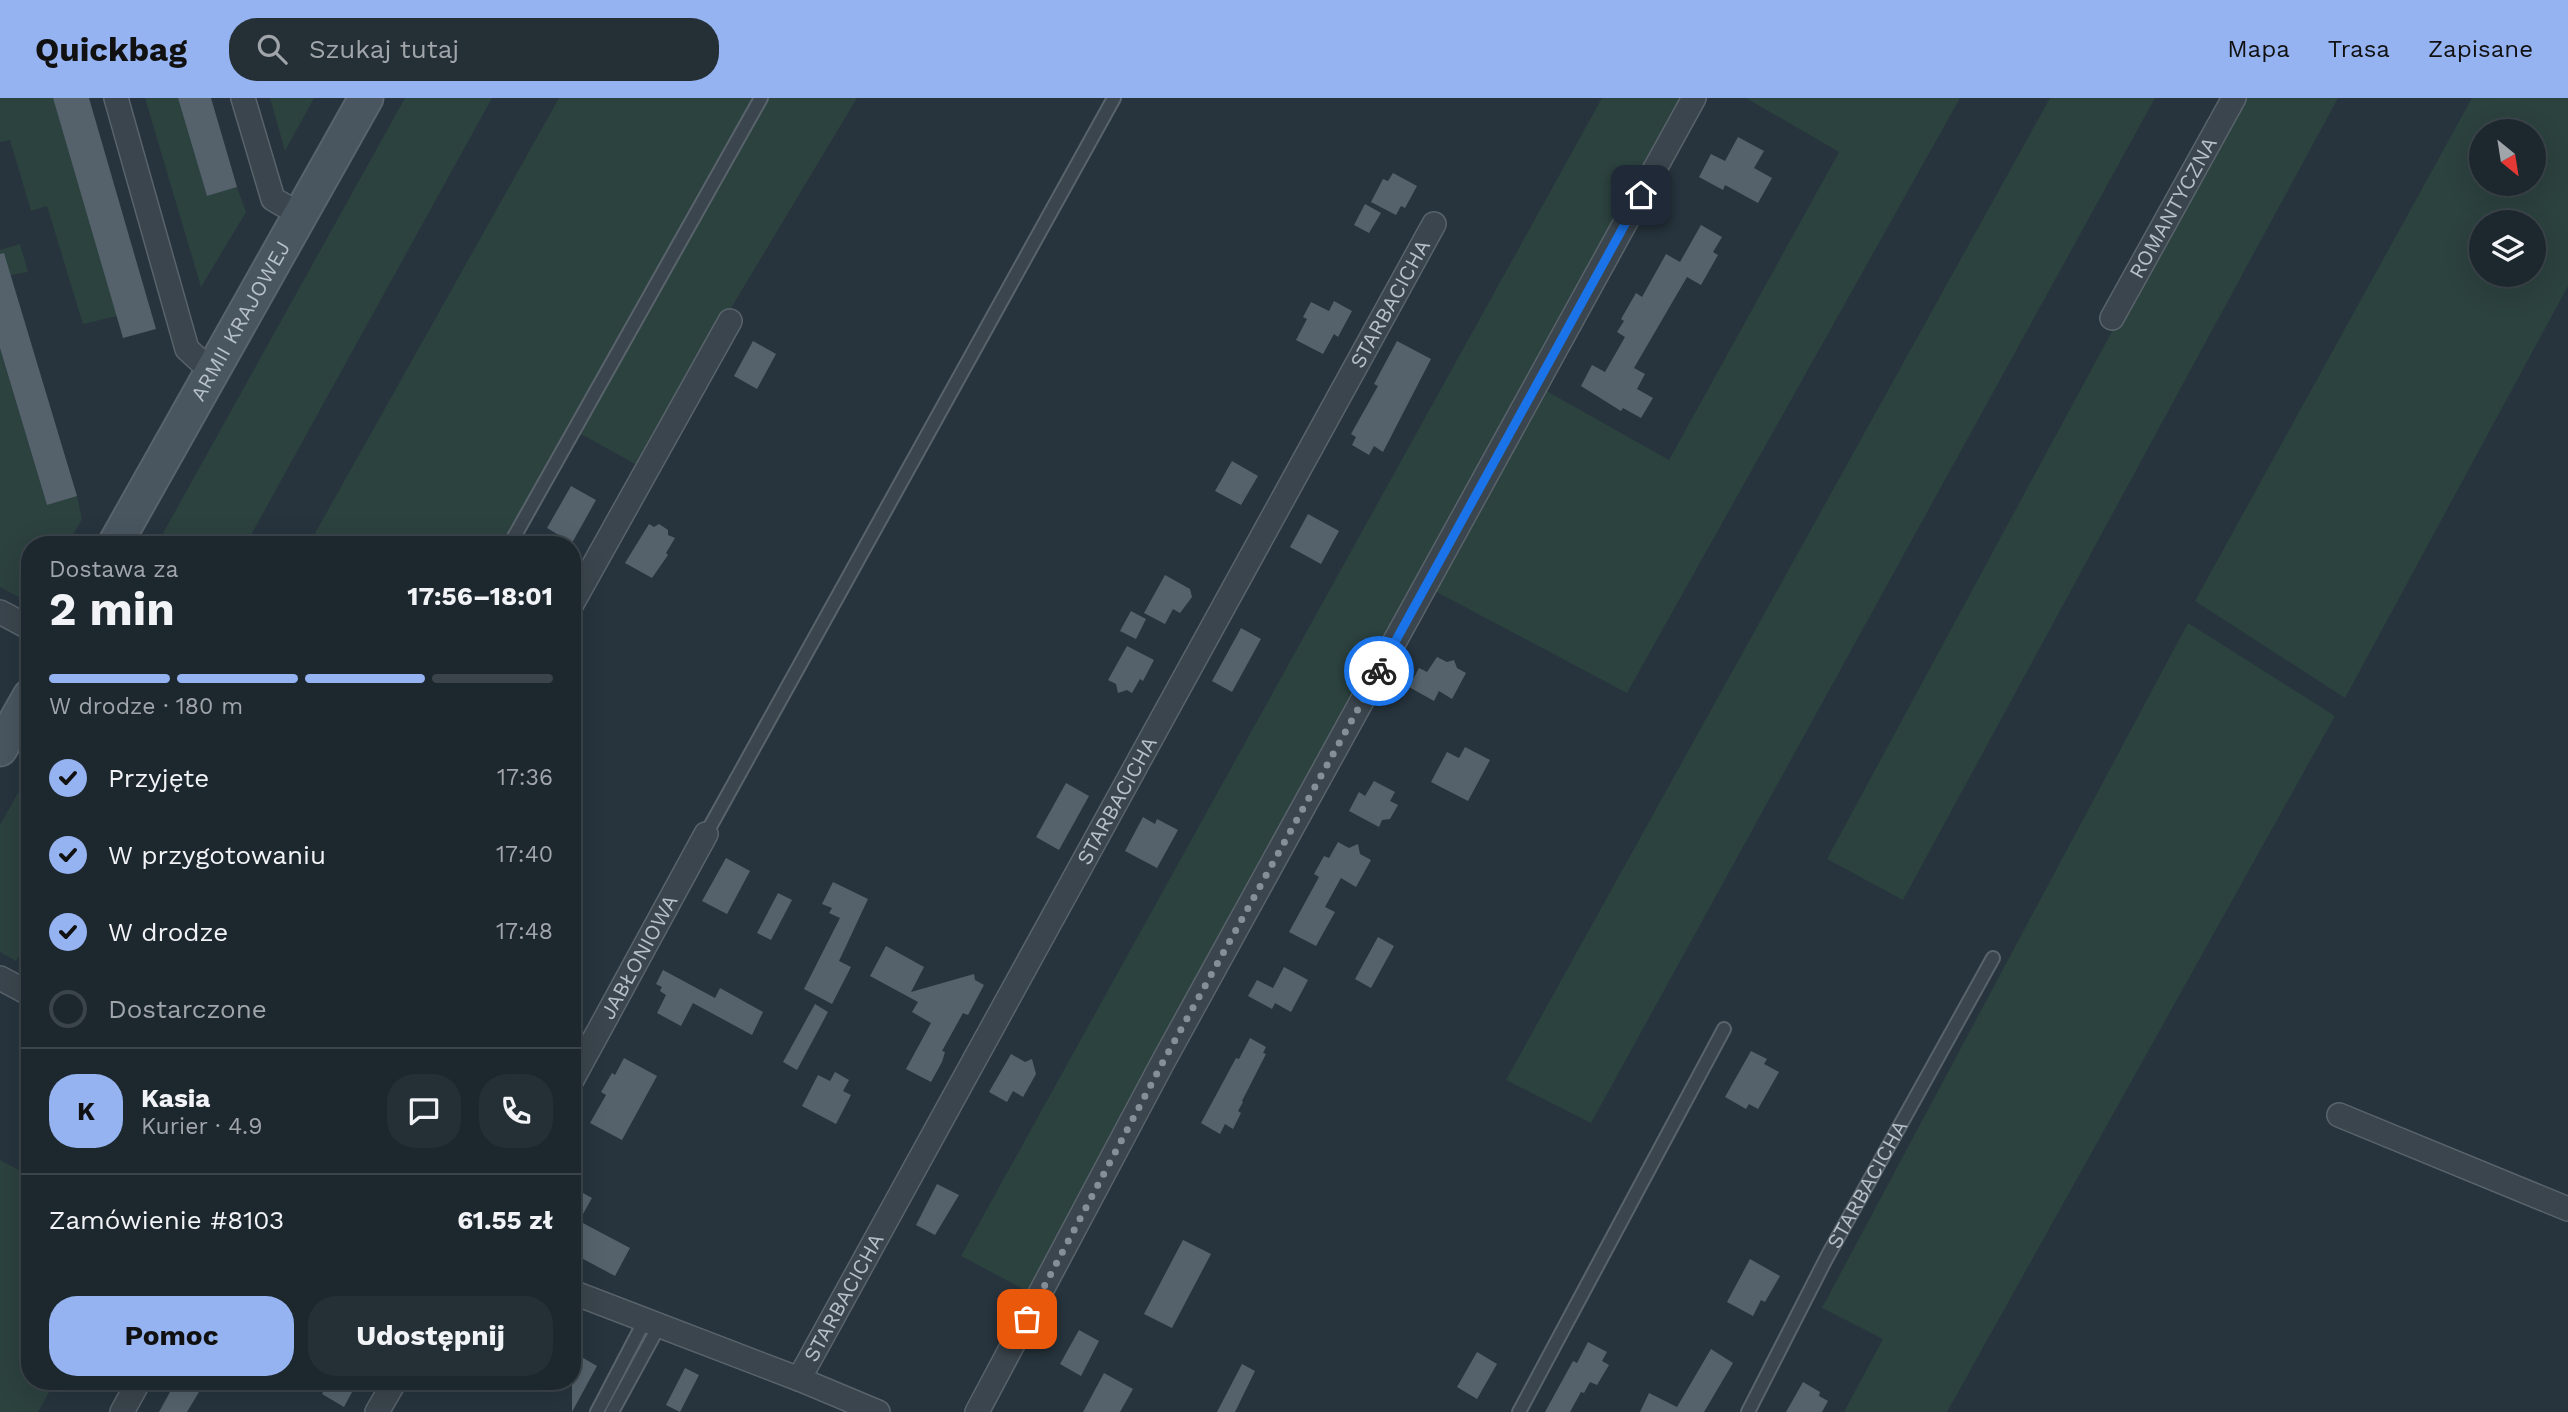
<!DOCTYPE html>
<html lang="pl">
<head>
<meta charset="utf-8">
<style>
  :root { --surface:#1d272e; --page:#252f36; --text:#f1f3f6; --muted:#a0a5aa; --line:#3b444a; --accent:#95b2f1 }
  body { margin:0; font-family:"Work Sans",sans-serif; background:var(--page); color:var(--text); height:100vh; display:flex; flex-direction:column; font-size:26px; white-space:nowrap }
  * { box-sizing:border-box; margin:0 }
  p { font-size:23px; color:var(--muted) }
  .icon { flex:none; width:38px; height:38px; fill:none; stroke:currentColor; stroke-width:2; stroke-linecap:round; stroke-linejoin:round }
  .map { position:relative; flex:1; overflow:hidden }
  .panel { position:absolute; left:21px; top:438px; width:560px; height:854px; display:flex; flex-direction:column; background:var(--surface); border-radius:28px; box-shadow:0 7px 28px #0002,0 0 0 2px var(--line) }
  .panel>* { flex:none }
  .needle { width:46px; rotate:150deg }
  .fabs { position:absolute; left:2469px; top:21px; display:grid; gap:14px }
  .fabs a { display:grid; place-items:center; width:77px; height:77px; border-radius:50%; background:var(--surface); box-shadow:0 7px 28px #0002,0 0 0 2px var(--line); font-size:35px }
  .pin { position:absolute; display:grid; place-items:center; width:60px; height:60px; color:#fff; margin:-30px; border-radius:14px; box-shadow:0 4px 10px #0006 }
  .courier { position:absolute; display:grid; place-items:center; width:70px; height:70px; margin:-35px; border:5px solid #1a73e8; border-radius:50%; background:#fff; color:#222; box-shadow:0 2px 9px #0007 }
  .head em { font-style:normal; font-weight:700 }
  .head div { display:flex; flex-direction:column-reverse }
  .head { display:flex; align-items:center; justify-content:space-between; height:119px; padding:0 28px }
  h1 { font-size:46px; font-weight:700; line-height:52px }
  .bar { display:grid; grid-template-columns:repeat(4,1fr); gap:10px 7px; align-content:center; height:84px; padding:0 28px }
  .bar i { height:9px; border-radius:5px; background:var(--line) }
  .bar .current { background:var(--accent) }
  .bar p { grid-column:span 4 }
  .line { display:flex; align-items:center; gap:18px; padding:0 28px; border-top:2px solid var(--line) }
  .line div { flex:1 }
  .round { display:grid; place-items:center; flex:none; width:74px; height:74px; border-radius:28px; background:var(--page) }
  ol { padding:0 28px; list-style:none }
  li { display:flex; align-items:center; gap:21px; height:77px }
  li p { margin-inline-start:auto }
  li .icon { padding:7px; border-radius:50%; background:var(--accent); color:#111; stroke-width:4 }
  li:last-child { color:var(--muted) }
  li i { width:38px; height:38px; border:4px solid var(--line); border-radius:50% }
  .primary-button { display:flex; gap:14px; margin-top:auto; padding:14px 28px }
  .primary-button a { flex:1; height:80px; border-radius:28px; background:var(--accent); color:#111; font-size:28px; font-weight:700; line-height:80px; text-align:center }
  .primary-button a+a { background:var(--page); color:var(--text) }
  header { display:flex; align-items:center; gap:42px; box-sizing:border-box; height:98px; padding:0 35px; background:var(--accent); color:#111 }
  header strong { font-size:33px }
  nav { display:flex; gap:38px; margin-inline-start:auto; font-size:24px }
  .search { width:490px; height:63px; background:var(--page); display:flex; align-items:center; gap:18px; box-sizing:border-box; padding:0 24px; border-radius:28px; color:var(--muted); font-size:26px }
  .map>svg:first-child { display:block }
  .green { fill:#2c423f; fill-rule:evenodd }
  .building { fill:#55626c }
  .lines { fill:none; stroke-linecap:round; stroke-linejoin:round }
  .lane-casing { stroke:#59636b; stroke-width:16 }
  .street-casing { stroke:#59636b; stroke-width:26 }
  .secondary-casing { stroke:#59636b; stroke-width:37 }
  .lane { stroke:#3b454d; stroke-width:12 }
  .street { stroke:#3b454d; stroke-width:23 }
  .secondary { stroke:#49555f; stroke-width:33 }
  .done { stroke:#858f97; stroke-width:7; stroke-dasharray:0 12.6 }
  .route { stroke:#1a73e8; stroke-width:9 }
  .labels { text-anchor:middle; stroke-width:5; stroke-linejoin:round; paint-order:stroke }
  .street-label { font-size:21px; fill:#b7c0c8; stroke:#202a32 }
</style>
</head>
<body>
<header>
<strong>Quickbag</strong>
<div class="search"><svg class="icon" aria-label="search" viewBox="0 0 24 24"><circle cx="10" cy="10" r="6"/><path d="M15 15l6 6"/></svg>Szukaj tutaj</div>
<nav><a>Mapa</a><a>Trasa</a><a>Zapisane</a></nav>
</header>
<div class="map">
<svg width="2568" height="1314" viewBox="0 0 2568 1314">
  <rect width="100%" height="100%" fill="#27343d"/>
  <!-- green -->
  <g class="green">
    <polygon points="0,0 53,0 117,218 83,226 47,108 31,113 10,42 0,44"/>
    <polygon points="145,0 178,0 207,98 237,89 246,114 201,189"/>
    <polygon points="270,0 314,0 285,53"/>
    <polygon points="405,0 492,0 246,446 157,446"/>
    <polygon points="559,0 857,0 637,367 581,336 519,446 309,446"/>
    <polygon points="1602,0 1684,0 1027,1193 961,1158"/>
    <polygon points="1746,0 1960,0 1627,595 1433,492 1543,291 1669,362 1839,54"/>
    <polygon points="2050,0 2155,0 1591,1025 1587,1023 1506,982"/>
    <polygon points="2238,0 2338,0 1903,802 1827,761"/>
    <path d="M2472,0H2568V188L2345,600L2195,503ZM2482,33H2534V86H2482ZM2482,124H2534V177H2482Z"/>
    <polygon points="20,146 28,174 0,179 0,152"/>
    <polygon points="0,250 47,407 77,398 82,421 68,446 30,446 30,505 0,489"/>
    <polygon points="2188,525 2335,618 1947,1314 1844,1314 1883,1241 1822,1210"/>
    <polygon points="30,674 30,839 16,863 0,854 0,727"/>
    <polygon points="0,1062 30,1078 30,1283 55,1283 38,1314 0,1314"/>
  </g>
  <!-- building -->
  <g class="building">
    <polygon points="53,0 89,0 156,231 123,240"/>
    <polygon points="178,0 211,0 237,89 207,98"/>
    <polygon points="1738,39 1764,53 1754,70 1772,80 1758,105 1725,87 1723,92 1699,79 1711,56 1725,63"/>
    <polygon points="1393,75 1417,88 1405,110 1401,108 1396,117 1371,104 1383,81 1388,83"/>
    <polygon points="1365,106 1381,115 1369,135 1354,127"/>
    <polygon points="1701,127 1722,139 1713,154 1718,157 1701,187 1687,179 1634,270 1645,276 1637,291 1653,300 1641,320 1623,310 1621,313 1581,288 1592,267 1605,274 1625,239 1617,234 1624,223 1621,221 1636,195 1642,199 1666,156 1680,164"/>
    <polygon points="4,155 77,398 47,407 0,250 0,156"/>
    <polygon points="1334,203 1352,213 1338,239 1334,236 1323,256 1296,242 1307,221 1303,219 1311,204 1329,213"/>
    <polygon points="753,243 776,256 757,291 734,278"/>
    <polygon points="1397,243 1431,261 1383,354 1374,348 1369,357 1352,347 1356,339 1351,336 1378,288 1374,286"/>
    <polygon points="1232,363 1258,378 1241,407 1215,393"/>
    <polygon points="571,388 596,402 572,445 547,430"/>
    <polygon points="1308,416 1339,433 1321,466 1290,449"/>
    <polygon points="649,426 654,429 659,426 668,432 668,437 675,440 666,455 668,457 652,480 625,465"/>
    <polygon points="1165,477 1190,491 1192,499 1180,515 1173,511 1165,526 1144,515"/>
    <polygon points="1131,513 1146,521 1136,541 1120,533"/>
    <polygon points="1241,530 1261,541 1232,594 1212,583"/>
    <polygon points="1127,548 1154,562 1143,583 1140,581 1132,595 1127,592 1118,595 1116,586 1108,582"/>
    <polygon points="1437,559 1447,564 1454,562 1457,570 1466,575 1452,601 1439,593 1434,603 1409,589 1419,570 1427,574"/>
    <polygon points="1465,649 1490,662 1468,703 1431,684 1447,654 1459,660"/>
    <polygon points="1374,683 1395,694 1390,703 1398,707 1390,721 1382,722 1379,729 1349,713 1359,694 1365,698"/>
    <polygon points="1066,685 1089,698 1059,752 1036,739"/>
    <polygon points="1143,719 1155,726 1157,721 1178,732 1157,770 1125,753"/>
    <polygon points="1338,744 1349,750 1358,746 1360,756 1371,762 1356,789 1341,780 1325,809 1335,814 1316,848 1289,834 1319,779 1314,776 1324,758 1329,760"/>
    <polygon points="726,760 750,773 727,816 702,803"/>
    <polygon points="833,784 868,801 839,863 851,869 832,906 804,891 840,820 829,815 832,810 822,806"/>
    <polygon points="778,795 792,802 771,842 757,835"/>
    <polygon points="1378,839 1394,848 1371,890 1355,881"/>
    <polygon points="886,848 924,869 911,894 974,876 975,882 984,887 968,917 963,915 942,953 945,954 942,964 931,984 906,971 931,925 912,914 918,904 870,878"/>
    <polygon points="1284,869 1308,882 1291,914 1275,905 1272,911 1248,898 1257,882 1273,890"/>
    <polygon points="663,872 715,900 720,890 763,914 752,937 693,905 681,928 657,915 666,897 660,893 662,889 656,886"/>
    <polygon points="815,906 828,914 797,972 783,964"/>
    <polygon points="1250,940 1266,949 1263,955 1266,956 1242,1003 1243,1004 1238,1013 1241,1015 1233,1031 1225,1026 1220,1036 1201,1025 1236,960 1239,961"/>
    <polygon points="1751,953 1767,961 1764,966 1779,974 1758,1011 1749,1006 1746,1011 1725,999"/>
    <polygon points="1011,956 1025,964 1032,961 1036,976 1023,999 1013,993 1007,1004 989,994"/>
    <polygon points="624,960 657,978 622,1042 590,1025 606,997 601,994 612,975 615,977"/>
    <polygon points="835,974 849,982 843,993 851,997 836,1026 802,1008 818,977 830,983"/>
    <polygon points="937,1086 959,1097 935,1137 916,1127"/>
    <polygon points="572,1089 592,1100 579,1123 630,1150 615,1178 572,1155"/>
    <polygon points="1183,1142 1211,1156 1172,1230 1144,1216"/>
    <polygon points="1750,1161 1780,1178 1765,1204 1761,1202 1753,1218 1727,1204"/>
    <polygon points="1079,1232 1099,1243 1081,1278 1060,1266"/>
    <polygon points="1588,1244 1607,1254 1602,1263 1609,1267 1597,1287 1590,1284 1584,1295 1581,1294 1570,1314 1545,1314 1573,1263 1577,1265"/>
    <polygon points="1711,1251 1733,1265 1704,1314 1640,1314 1649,1295 1677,1309"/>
    <polygon points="1477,1254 1497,1266 1477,1301 1457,1289"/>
    <polygon points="578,1257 597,1268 572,1314 572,1268"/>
    <polygon points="1242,1266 1255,1273 1235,1314 1217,1314"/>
    <polygon points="685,1270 699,1277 680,1314 666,1307"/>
    <polygon points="1104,1275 1133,1291 1120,1314 1083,1314"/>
    <polygon points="176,1283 199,1294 187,1314 159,1314"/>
    <polygon points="329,1283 358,1283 344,1309 322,1296"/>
    <polygon points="1803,1284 1820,1294 1819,1298 1828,1303 1822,1314 1786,1314"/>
  </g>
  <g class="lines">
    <!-- lane casing -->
    <g class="lane-casing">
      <g id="lane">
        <polyline points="510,446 761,0"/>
        <polyline points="706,736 1114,0"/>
        <polyline points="597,1314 645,1222"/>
        <polyline points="612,1314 659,1228"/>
        <polyline points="1519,1314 1724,931"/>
        <path id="s1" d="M1748,1314L1827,1159L1993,860"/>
      </g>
    </g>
    <!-- street casing -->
    <g class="street-casing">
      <g id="street">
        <polyline points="116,0 187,251 211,273"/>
        <polyline points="243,0 273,101 299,116"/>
        <path id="s2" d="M2112,220L2234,0"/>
        <polyline points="572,506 730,223"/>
        <polyline points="0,514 30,530"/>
        <polyline points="0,880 30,896"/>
        <path id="s3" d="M572,982L706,736"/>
        <polyline points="2339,1017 2568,1111"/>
        <polyline points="572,1194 799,1281 878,1314"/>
        <path id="s4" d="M799,1281L1434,126"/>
        <polyline points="122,1314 139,1283"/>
        <polyline points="377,1314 395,1283"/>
        <polyline points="977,1314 1163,964 1694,0"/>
      </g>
    </g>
    <!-- secondary casing -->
    <g class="secondary-casing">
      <g id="secondary">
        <path id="s5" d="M115,446L366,0"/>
        <polyline points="0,651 30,598"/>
      </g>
    </g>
    <!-- lane -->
    <use href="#lane" class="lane"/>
    <!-- street -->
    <use href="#street" class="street"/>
    <!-- secondary -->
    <use href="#secondary" class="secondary"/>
  </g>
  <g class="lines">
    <!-- done -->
    <polyline class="done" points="1027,1221 1163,964 1379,573"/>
    <!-- route -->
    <polyline class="route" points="1379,573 1641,97"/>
  </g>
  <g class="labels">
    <!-- street labels -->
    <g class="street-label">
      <text dy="7" stroke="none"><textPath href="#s2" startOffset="126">ROMANTYCZNA</textPath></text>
      <text dy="7" stroke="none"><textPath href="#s4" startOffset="1227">STARBACICHA</textPath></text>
      <text dy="7" stroke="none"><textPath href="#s5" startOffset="256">ARMII KRAJOWEJ</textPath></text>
      <text dy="7" stroke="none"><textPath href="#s4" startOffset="660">STARBACICHA</textPath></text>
      <text dy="7" stroke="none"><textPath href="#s3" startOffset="140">JABŁONIOWA</textPath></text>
      <text dy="7" stroke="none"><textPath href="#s1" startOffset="257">STARBACICHA</textPath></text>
      <text dy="7" stroke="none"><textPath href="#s4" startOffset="93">STARBACICHA</textPath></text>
    </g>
  </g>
</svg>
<div class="fabs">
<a><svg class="needle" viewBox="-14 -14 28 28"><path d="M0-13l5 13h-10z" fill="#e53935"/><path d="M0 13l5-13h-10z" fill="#a0a5aa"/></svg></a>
<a><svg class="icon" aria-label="layers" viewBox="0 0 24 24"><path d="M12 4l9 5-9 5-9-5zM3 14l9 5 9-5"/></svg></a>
</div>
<div class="pin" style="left:1027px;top:1221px;background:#ea580c"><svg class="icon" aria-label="bag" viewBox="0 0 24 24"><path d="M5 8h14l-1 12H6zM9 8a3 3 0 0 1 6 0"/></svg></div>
<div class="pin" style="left:1641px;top:97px;background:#1f2937"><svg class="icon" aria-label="home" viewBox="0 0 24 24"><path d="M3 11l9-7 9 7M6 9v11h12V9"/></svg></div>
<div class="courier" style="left:1379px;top:573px"><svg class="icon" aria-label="bike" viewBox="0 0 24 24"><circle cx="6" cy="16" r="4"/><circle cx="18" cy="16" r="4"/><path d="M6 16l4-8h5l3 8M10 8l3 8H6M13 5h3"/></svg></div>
<section class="panel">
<div class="head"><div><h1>2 min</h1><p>Dostawa za</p></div><em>17:56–18:01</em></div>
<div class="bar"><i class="current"></i><i class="current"></i><i class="current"></i><i></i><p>W drodze · 180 m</p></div>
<ol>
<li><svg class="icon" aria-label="check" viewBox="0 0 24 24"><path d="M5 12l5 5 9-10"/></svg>Przyjęte<p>17:36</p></li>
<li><svg class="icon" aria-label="check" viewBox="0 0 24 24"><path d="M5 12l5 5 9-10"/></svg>W przygotowaniu<p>17:40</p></li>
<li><svg class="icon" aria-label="check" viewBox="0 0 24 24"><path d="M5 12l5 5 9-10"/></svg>W drodze<p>17:48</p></li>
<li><i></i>Dostarczone</li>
</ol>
<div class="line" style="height:126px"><b class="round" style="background:var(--accent);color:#111">K</b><div><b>Kasia</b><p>Kurier · 4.9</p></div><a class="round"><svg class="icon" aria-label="chat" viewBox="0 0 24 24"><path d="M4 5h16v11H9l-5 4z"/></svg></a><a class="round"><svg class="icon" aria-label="phone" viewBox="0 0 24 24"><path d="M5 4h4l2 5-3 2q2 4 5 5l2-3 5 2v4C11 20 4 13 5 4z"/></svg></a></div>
<div class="line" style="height:91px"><div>Zamówienie #8103</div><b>61.55 zł</b></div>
<div class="primary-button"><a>Pomoc</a><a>Udostępnij</a></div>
</section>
</div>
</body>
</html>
